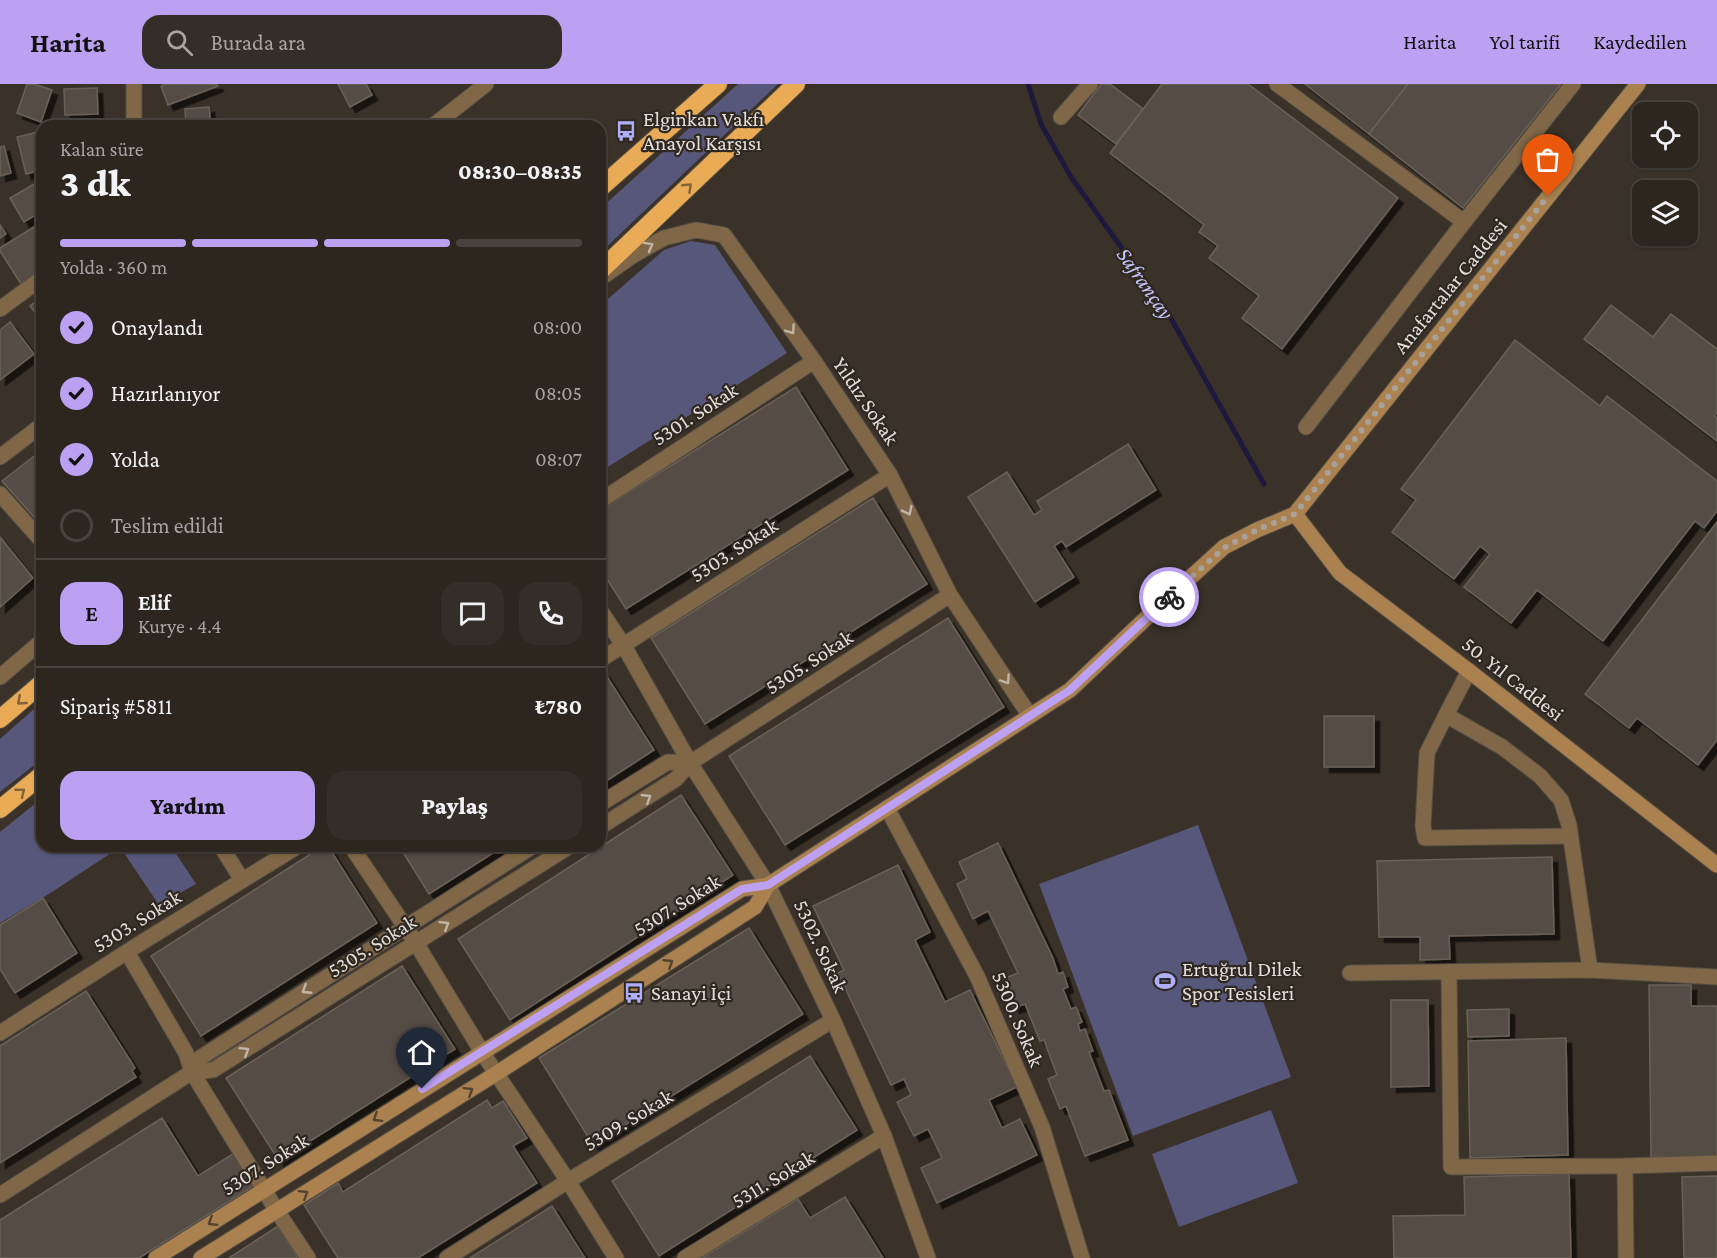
<!DOCTYPE html>
<html lang="tr">
<head>
<meta charset="utf-8">
<style>
  :root { --surface:#2c261f; --page:#342e28; --text:#f1f3f6; --muted:#a6a5a4; --line:#48433d; --accent:#bca0f2 }
  body { margin:0; font-family:"Crimson Pro",serif; background:var(--page); color:var(--text); height:100vh; display:flex; flex-direction:column; font-size:22px; white-space:nowrap }
  * { box-sizing:border-box; margin:0 }
  p { font-size:20px; color:var(--muted) }
  .icon { flex:none; width:33px; height:33px; fill:none; stroke:currentColor; stroke-width:2; stroke-linecap:round; stroke-linejoin:round }
  .map { position:relative; flex:1; overflow:hidden }
  .side { position:absolute; left:36px; top:36px; width:570px; height:732px; display:flex; flex-direction:column; background:var(--surface); border-radius:18px; box-shadow:0 2px 4px #0004,0 0 0 2px var(--line) }
  .side>* { flex:none }
  .buttons { position:absolute; left:1632px; top:18px; display:grid; gap:12px }
  .buttons a { display:grid; place-items:center; width:66px; height:66px; border-radius:12px; background:var(--surface); box-shadow:0 2px 4px #0004,0 0 0 2px var(--line); font-size:30px }
  .pin { position:absolute; display:grid; place-items:center; width:51px; height:51px; color:#fff; margin:-62px -26px; border-radius:50% 50% 50% 0; rotate:-45deg; box-shadow:0 0 6px #0007 }
  .pin .icon { rotate:45deg }
  .courier { position:absolute; display:grid; place-items:center; width:60px; height:60px; margin:-30px; border:4px solid #bca0f2; border-radius:50%; background:#fff; color:#222; box-shadow:0 2px 8px #0007 }
  .summary em { font-style:normal; font-weight:800 }
  .summary div { display:flex; flex-direction:column-reverse }
  .summary { display:flex; align-items:center; justify-content:space-between; height:102px; padding:0 24px }
  h1 { font-size:39px; font-weight:800; line-height:45px }
  .bar { display:grid; grid-template-columns:repeat(4,1fr); gap:9px 6px; align-content:center; height:72px; padding:0 24px }
  .bar i { height:8px; border-radius:4px; background:var(--line) }
  .bar .current { background:var(--accent) }
  .bar p { grid-column:span 4 }
  .line { display:flex; align-items:center; gap:15px; padding:0 24px; border-top:2px solid var(--line) }
  .line div { flex:1 }
  .round { display:grid; place-items:center; flex:none; width:63px; height:63px; border-radius:18px; background:var(--page) }
  ol { padding:0 24px; list-style:none }
  li { display:flex; align-items:center; gap:18px; height:66px }
  li p { margin-inline-start:auto }
  li .icon { padding:6px; border-radius:50%; background:var(--accent); color:#111; stroke-width:4 }
  li:last-child { color:var(--muted) }
  li i { width:33px; height:33px; border:3px solid var(--line); border-radius:50% }
  .primary-button { display:flex; gap:12px; margin-top:auto; padding:12px 24px }
  .primary-button a { flex:1; height:69px; border-radius:18px; background:var(--accent); color:#111; font-size:24px; font-weight:800; line-height:69px; text-align:center }
  .primary-button a+a { background:var(--page); color:var(--text) }
  header { display:flex; align-items:center; gap:36px; box-sizing:border-box; height:84px; padding:0 30px; background:var(--accent); color:#111 }
  header strong { font-size:28px }
  nav { display:flex; gap:33px; margin-inline-start:auto; font-size:21px }
  .search { width:420px; height:54px; background:var(--page); display:flex; align-items:center; gap:15px; box-sizing:border-box; padding:0 21px; border-radius:18px; color:var(--muted); font-size:22px }
  .map>svg:first-child { display:block }
  .green { fill:#57577c }
  .lines { fill:none; stroke-linecap:round; stroke-linejoin:round }
  .stream { stroke:#1c193c; stroke-width:5 }
  .building { fill:#554d44; stroke:#6a6157; stroke-width:1.5; filter:url(#shadow) }
  .street-casing { stroke:#554e45; stroke-width:17 }
  .secondary-casing { stroke:#554e45; stroke-width:17 }
  .highway-casing { stroke:#554e45; stroke-width:20 }
  .street { stroke:#806747; stroke-width:15 }
  .secondary { stroke:#ab824f; stroke-width:15 }
  .highway { stroke:#eaab56; stroke-width:18 }
  .oneway { stroke:#836338 }
  .oneway2 { stroke:#c1b5a7 }
  .oneway3 { stroke:#54432e }
  .done { stroke:#a8a29c; stroke-width:6; stroke-dasharray:0 10.8 }
  .route { stroke:#bca0f2; stroke-width:8 }
  .labels { text-anchor:middle; stroke-width:4.5; stroke-linejoin:round; paint-order:stroke }
  .poi-label { font-size:21px; fill:#e4dfda; stroke:#2f2820; text-anchor:start }
  .street-label { font-size:21px; fill:#e4dfda; stroke:#2f2820 }
  .water-label { font-size:22px; font-style:italic; fill:#c4c6fd; stroke:#2f2820 }
</style>
</head>
<body>
<header>
<strong>Harita</strong>
<div class="search"><svg class="icon" aria-label="search" viewBox="0 0 24 24"><circle cx="10" cy="10" r="6"/><path d="M15 15l6 6"/></svg>Burada ara</div>
<nav><a>Harita</a><a>Yol tarifi</a><a>Kaydedilen</a></nav>
</header>
<div class="map">
<svg width="1717" height="1174" viewBox="0 0 1717 1174">
  <defs>
    <filter id="shadow"><feDropShadow dx="5.5" dy="5.5" stdDeviation="0" flood-color="#0009"/></filter>
  </defs>
  <rect width="100%" height="100%" fill="#3a3229"/>
  <!-- green -->
  <g class="green">
    <polygon points="738,0 778,0 600,169 600,125"/>
    <polygon points="691,157 715,161 787,269 600,388 600,222 664,166"/>
    <polygon points="42,618 42,675 0,708 0,655"/>
    <polygon points="42,714 42,762 171,762 196,800 159,821 120,763 52,808 0,839 0,748"/>
    <polygon points="1198,741 1291,993 1133,1052 1039,800"/>
    <polygon points="1271,1026 1298,1099 1179,1143 1152,1070"/>
  </g>
  <g class="lines">
    <!-- stream -->
    <polyline class="stream" points="1028,0 1041,40 1071,93 1168,229 1264,400"/>
  </g>
  <!-- building -->
  <g class="building">
    <polygon points="27,0 34,0 52,6 41,38 17,29"/>
    <polygon points="165,0 217,0 218,2 168,21 161,2"/>
    <polygon points="338,0 366,0 372,11 350,23"/>
    <polygon points="1101,0 1110,0 1143,25 1116,60 1078,31"/>
    <polygon points="1162,0 1248,0 1398,114 1282,265 1242,234 1259,212 1209,174 1218,162 1199,148 1204,141 1110,69"/>
    <polygon points="1305,0 1408,0 1369,50"/>
    <polygon points="1408,0 1561,0 1463,124 1369,50"/>
    <polygon points="97,4 98,30 65,31 64,5"/>
    <polygon points="209,23 211,42 186,42 185,25"/>
    <polygon points="42,47 42,86 26,90 17,53"/>
    <polygon points="4,62 11,89 0,92 0,63"/>
    <polygon points="41,96 42,127 24,138 10,114"/>
    <polygon points="0,141 6,150 0,154"/>
    <polygon points="34,143 42,155 42,187 21,200 0,167 0,164"/>
    <polygon points="42,213 42,238 30,222"/>
    <polygon points="1611,221 1653,253 1671,230 1717,265 1717,329 1714,332 1717,334 1717,357 1584,255"/>
    <polygon points="10,238 34,270 0,296 0,246"/>
    <polygon points="1515,256 1600,322 1607,312 1717,397 1717,427 1704,444 1695,437 1603,557 1537,506 1511,539 1464,503 1490,470 1480,462 1454,495 1392,448 1416,416 1401,405"/>
    <polygon points="796,303 848,386 626,525 600,484 600,426"/>
    <polygon points="1128,360 1156,406 1066,463 1062,457 1054,462 1074,493 1035,518 968,413 1007,388 1034,431 1042,426 1037,417"/>
    <polygon points="42,366 42,442 2,397"/>
    <polygon points="873,414 927,500 705,640 651,554"/>
    <polygon points="1717,438 1717,656 1698,681 1637,634 1629,644 1585,610"/>
    <polygon points="0,453 33,494 0,523"/>
    <polygon points="948,534 1004,623 785,761 729,672"/>
    <polygon points="604,588 654,666 600,701 600,590"/>
    <rect x="1324" y="632" width="50" height="51"/>
    <polygon points="681,711 733,791 510,936 458,855"/>
    <polygon points="998,759 1053,874 1058,890 1063,888 1068,903 1063,905 1071,925 1076,923 1082,938 1078,940 1080,947 1085,945 1093,967 1089,968 1104,1007 1109,1006 1128,1056 1085,1072 1066,1022 1060,1025 1048,995 1057,991 1044,956 1040,957 1025,920 1014,924 1003,895 1018,889 988,827 973,835 957,800 967,795 959,778"/>
    <polygon points="323,762 328,762 377,839 201,952 151,872"/>
    <polygon points="399,762 504,762 429,810"/>
    <polygon points="1552,773 1554,850 1449,852 1450,875 1420,876 1420,853 1379,853 1377,777"/>
    <polygon points="898,781 930,848 915,856 945,918 970,906 1017,1003 989,1016 1002,1044 1020,1035 1037,1071 937,1119 921,1084 942,1074 928,1045 914,1052 897,1018 911,1011 904,995 891,1001 838,889 844,886 813,822"/>
    <polygon points="43,814 77,869 15,909 0,885 0,841"/>
    <polygon points="749,844 803,930 593,1061 539,974"/>
    <polygon points="402,882 455,965 279,1077 226,994"/>
    <polygon points="1649,901 1691,901 1691,922 1717,922 1717,1073 1651,1073"/>
    <polygon points="86,907 135,984 132,987 136,993 0,1079 0,962"/>
    <polygon points="1391,916 1428,916 1429,1002 1391,1003"/>
    <polygon points="1509,925 1509,952 1468,953 1467,926"/>
    <polygon points="1566,954 1568,1071 1470,1074 1468,957"/>
    <polygon points="810,972 857,1046 659,1172 612,1097"/>
    <polygon points="487,1016 492,1024 503,1017 527,1054 513,1062 537,1099 418,1174 338,1174 304,1121 338,1099 343,1108"/>
    <polygon points="162,1034 198,1092 236,1068 257,1100 139,1174 0,1174 0,1136"/>
    <polygon points="1569,1090 1571,1174 1394,1174 1393,1132 1465,1131 1464,1093"/>
    <polygon points="1717,1092 1717,1174 1684,1174 1682,1093"/>
    <polygon points="845,1113 883,1174 702,1174 798,1115 810,1134"/>
    <polygon points="552,1122 585,1174 470,1174"/>
    <polygon points="278,1142 298,1174 229,1174"/>
  </g>
  <g class="lines">
    <!-- street casing -->
    <g class="street-casing">
      <g id="street">
        <polyline points="134,0 134,42"/>
        <polyline points="1277,0 1464,138 1306,343"/>
        <polyline points="1061,33 1090,0"/>
        <polyline points="433,42 486,0"/>
        <polyline points="1464,138 1573,0"/>
        <polyline points="605,191 632,172 664,154 696,146 724,151 814,277 890,391 950,511 1030,632"/>
        <polyline points="0,225 42,194"/>
        <polyline points="0,373 42,341"/>
        <polyline points="0,410 42,457"/>
        <polyline points="600,417 814,277"/>
        <polyline points="600,526 624,562 690,679 768,801 833,936 884,1052 928,1174"/>
        <polyline points="600,576 890,391"/>
        <polyline points="1469,587 1446,631 1502,663 1540,692 1561,716 1569,741 1590,886"/>
        <polyline points="0,593 42,557"/>
        <polyline points="1446,631 1427,669 1423,742 1425,754 1570,752"/>
        <polyline points="600,720 668,678 690,679"/>
        <polyline points="887,724 977,892 1042,1043 1082,1174"/>
        <polyline points="600,743 676,695 690,679 950,511"/>
        <polyline points="221,762 242,796"/>
        <polyline points="351,762 416,859 482,968 568,1097 616,1174"/>
        <polyline points="127,868 186,969 192,988 277,1127 308,1174"/>
        <polyline points="1449,888 1451,1083 1625,1082 1717,1079"/>
        <polyline points="1350,889 1590,886 1717,893"/>
        <polyline points="0,949 144,857 298,762"/>
        <polyline points="192,988 200,974 533,762"/>
        <polyline points="1625,1082 1626,1174"/>
        <polyline points="0,1111 192,988 213,986 570,762"/>
        <polyline points="447,1174 568,1097 833,936"/>
        <polyline points="685,1174 884,1052"/>
      </g>
    </g>
    <!-- secondary casing -->
    <g class="secondary-casing">
      <g id="secondary">
        <polyline points="1295,430 1340,489 1469,587 1717,781"/>
        <polyline points="156,1174 742,805 768,801 1070,606 1159,522 1224,463 1257,446 1295,430 1638,0"/>
        <polyline points="201,1174 497,989 755,823 768,801"/>
      </g>
    </g>
    <!-- highway casing -->
    <g class="highway-casing">
      <g id="highway">
        <polyline points="600,104 718,0"/>
        <polyline points="600,187 796,0"/>
        <polyline points="0,635 42,599"/>
        <polyline points="0,725 42,691"/>
      </g>
    </g>
    <!-- street -->
    <use href="#street" class="street"/>
    <!-- secondary -->
    <use href="#secondary" class="secondary"/>
    <!-- highway -->
    <use href="#highway" class="highway"/>
  </g>
  <!-- one-way arrows -->
  <defs><path id="oneway-chevron" d="M-2-3.5L2.5 0L-2 3.5" fill="none" stroke-width="1.6" stroke-linecap="round" stroke-linejoin="round" transform="scale(1.5)"/></defs>
  <g class="oneway">
    <use href="#oneway-chevron" transform="translate(688 103) rotate(-44)"/>
    <use href="#oneway-chevron" transform="translate(21 617) rotate(139)"/>
    <use href="#oneway-chevron" transform="translate(21 708) rotate(-39)"/>
  </g>
  <g class="oneway2">
    <use href="#oneway-chevron" transform="translate(649 162) rotate(-29)"/>
    <use href="#oneway-chevron" transform="translate(791 246) rotate(55)"/>
    <use href="#oneway-chevron" transform="translate(908 427) rotate(64)"/>
    <use href="#oneway-chevron" transform="translate(1006 596) rotate(56)"/>
    <use href="#oneway-chevron" transform="translate(647 714) rotate(-32)"/>
    <use href="#oneway-chevron" transform="translate(445 841) rotate(-32)"/>
    <use href="#oneway-chevron" transform="translate(306 906) rotate(147)"/>
    <use href="#oneway-chevron" transform="translate(245 967) rotate(-32)"/>
  </g>
  <g class="oneway3">
    <use href="#oneway-chevron" transform="translate(669 879) rotate(-33)"/>
    <use href="#oneway-chevron" transform="translate(469 1007) rotate(-32)"/>
    <use href="#oneway-chevron" transform="translate(377 1034) rotate(148)"/>
    <use href="#oneway-chevron" transform="translate(304 1110) rotate(-32)"/>
    <use href="#oneway-chevron" transform="translate(212 1138) rotate(148)"/>
  </g>
  <g class="lines">
    <!-- done -->
    <polyline class="done" points="1169,513 1224,464 1257,446 1295,430 1548,112"/>
    <!-- route -->
    <polyline class="route" points="422,1005 742,805 768,801 1070,606 1169,513"/>
  </g>
  <!-- icons -->
  <defs>
    <g id="bus-bare" transform="scale(1.62)"><path d="M-5-6H5V4H4V6H2V4H-2V6H-4V4H-5ZM-3.5-4V0h7V-4ZM-3.5 1.2v1.5H-2V1.2ZM2 1.2v1.5H3.5V1.2Z" fill="#aeaefb" stroke="#2f2820" stroke-width="2.5" paint-order="stroke"/></g>
    <g id="stadium-bare" transform="scale(1.62)"><path d="M0-5a6.5 5 0 1 0 0 10a6.5 5 0 1 0 0-10ZM-3.5-1.8h7v3.6h-7Z" fill="#aeaefb" stroke="#2f2820" stroke-width="2.5" paint-order="stroke"/></g>
  </defs>
  <g fill-rule="evenodd">
    <use href="#bus-bare" x="626" y="47"/>
    <use href="#stadium-bare" x="1165" y="897"/>
    <use href="#bus-bare" x="634" y="909"/>
  </g>
  <g class="labels">
    <!-- poi labels -->
    <g class="poi-label">
      <text x="643" y="42">Elginkan Vakfı<tspan x="643" dy="24">Anayol Karşısı</tspan></text>
      <text x="1182" y="892">Ertuğrul Dilek<tspan x="1182" dy="24">Spor Tesisleri</tspan></text>
      <text x="651" y="916">Sanayi İçi</text>
    </g>
    <!-- street labels -->
    <g class="street-label">
      <text transform="translate(1450 202) rotate(-51)" y="7">Anafartalar Caddesi</text>
      <text transform="translate(866 317) rotate(56)" y="7">Yıldız Sokak</text>
      <text transform="translate(695 330) rotate(-33)" y="7">5301. Sokak</text>
      <text transform="translate(734 466) rotate(-33)" y="7">5303. Sokak</text>
      <text transform="translate(809 578) rotate(-33)" y="7">5305. Sokak</text>
      <text transform="translate(1513 595) rotate(38)" y="7">50. Yıl Caddesi</text>
      <text transform="translate(677 821) rotate(-32)" y="7">5307. Sokak</text>
      <text transform="translate(137 837) rotate(-32)" y="7">5303. Sokak</text>
      <text transform="translate(372 862) rotate(-32)" y="7">5305. Sokak</text>
      <text transform="translate(821 862) rotate(65)" y="7">5302. Sokak</text>
      <text transform="translate(1018 935) rotate(67)" y="7">5300. Sokak</text>
      <text transform="translate(628 1036) rotate(-31)" y="7">5309. Sokak</text>
      <text transform="translate(265 1080) rotate(-32)" y="7">5307. Sokak</text>
      <text transform="translate(773 1095) rotate(-31)" y="7">5311. Sokak</text>
    </g>
    <!-- water labels -->
    <g class="water-label">
      <text transform="translate(1146 199) rotate(55)" y="8">Safrançay</text>
    </g>
  </g>
</svg>
<div class="buttons">
<a><svg class="icon" aria-label="locate" viewBox="0 0 24 24"><circle cx="12" cy="12" r="6"/><path d="M12 2v4M12 18v4M2 12h4M18 12h4"/></svg></a>
<a><svg class="icon" aria-label="layers" viewBox="0 0 24 24"><path d="M12 4l9 5-9 5-9-5zM3 14l9 5 9-5"/></svg></a>
</div>
<div class="pin" style="left:1548px;top:112px;background:#ea580c"><svg class="icon" aria-label="bag" viewBox="0 0 24 24"><path d="M5 8h14l-1 12H6zM9 8a3 3 0 0 1 6 0"/></svg></div>
<div class="pin" style="left:422px;top:1005px;background:#1f2937"><svg class="icon" aria-label="home" viewBox="0 0 24 24"><path d="M3 11l9-7 9 7M6 9v11h12V9"/></svg></div>
<div class="courier" style="left:1169px;top:513px"><svg class="icon" aria-label="bike" viewBox="0 0 24 24"><circle cx="6" cy="16" r="4"/><circle cx="18" cy="16" r="4"/><path d="M6 16l4-8h5l3 8M10 8l3 8H6M13 5h3"/></svg></div>
<section class="side">
<div class="summary"><div><h1>3 dk</h1><p>Kalan süre</p></div><em>08:30–08:35</em></div>
<div class="bar"><i class="current"></i><i class="current"></i><i class="current"></i><i></i><p>Yolda · 360 m</p></div>
<ol>
<li><svg class="icon" aria-label="check" viewBox="0 0 24 24"><path d="M5 12l5 5 9-10"/></svg>Onaylandı<p>08:00</p></li>
<li><svg class="icon" aria-label="check" viewBox="0 0 24 24"><path d="M5 12l5 5 9-10"/></svg>Hazırlanıyor<p>08:05</p></li>
<li><svg class="icon" aria-label="check" viewBox="0 0 24 24"><path d="M5 12l5 5 9-10"/></svg>Yolda<p>08:07</p></li>
<li><i></i>Teslim edildi</li>
</ol>
<div class="line" style="height:108px"><b class="round" style="background:var(--accent);color:#111">E</b><div><b>Elif</b><p>Kurye · 4.4</p></div><a class="round"><svg class="icon" aria-label="chat" viewBox="0 0 24 24"><path d="M4 5h16v11H9l-5 4z"/></svg></a><a class="round"><svg class="icon" aria-label="phone" viewBox="0 0 24 24"><path d="M5 4h4l2 5-3 2q2 4 5 5l2-3 5 2v4C11 20 4 13 5 4z"/></svg></a></div>
<div class="line" style="height:78px"><div>Sipariş #5811</div><b>₺780</b></div>
<div class="primary-button"><a>Yardım</a><a>Paylaş</a></div>
</section>
</div>
</body>
</html>
